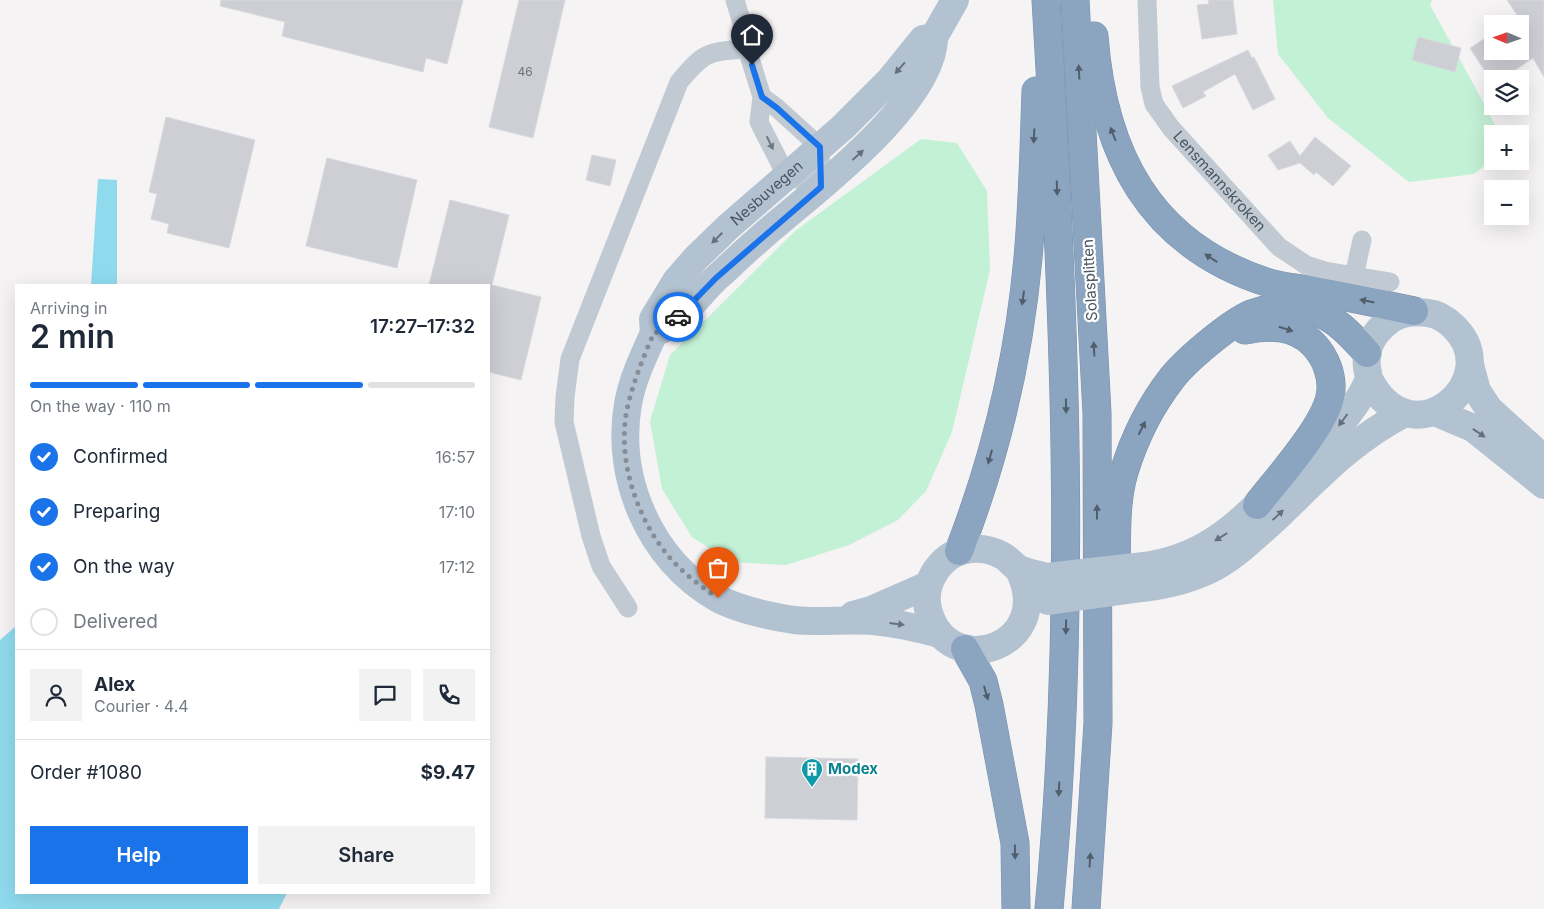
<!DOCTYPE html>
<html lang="en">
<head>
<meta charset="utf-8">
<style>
  :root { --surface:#fff; --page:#f2f2f3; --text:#1f2937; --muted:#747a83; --line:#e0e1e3; --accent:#1a73e8 }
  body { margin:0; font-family:Inter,sans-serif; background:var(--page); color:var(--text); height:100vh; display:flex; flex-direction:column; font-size:19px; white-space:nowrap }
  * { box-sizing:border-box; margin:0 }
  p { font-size:16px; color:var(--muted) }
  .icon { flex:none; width:28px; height:28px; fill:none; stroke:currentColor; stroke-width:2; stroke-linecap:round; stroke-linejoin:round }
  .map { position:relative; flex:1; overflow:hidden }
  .side { position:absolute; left:15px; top:284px; width:475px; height:610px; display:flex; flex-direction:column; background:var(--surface); border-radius:0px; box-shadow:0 5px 20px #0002 }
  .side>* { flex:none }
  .needle { width:32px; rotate:272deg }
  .fabs { position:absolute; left:1484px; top:15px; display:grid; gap:10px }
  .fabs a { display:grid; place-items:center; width:45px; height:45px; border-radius:0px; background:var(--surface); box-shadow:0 5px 20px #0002; font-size:25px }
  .pin { position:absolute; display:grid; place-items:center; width:42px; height:42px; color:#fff; margin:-51px -21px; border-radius:50% 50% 50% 0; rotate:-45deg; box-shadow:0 0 5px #0007 }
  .pin .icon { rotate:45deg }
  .courier { position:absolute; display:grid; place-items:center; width:50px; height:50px; margin:-25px; border:4px solid #1a73e8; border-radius:50%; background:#fff; color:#222; box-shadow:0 1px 6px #0007 }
  .overview em { font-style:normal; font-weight:600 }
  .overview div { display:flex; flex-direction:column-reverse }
  .overview { display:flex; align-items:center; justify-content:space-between; height:85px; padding:0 15px }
  h1 { font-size:32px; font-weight:600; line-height:38px }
  .bar { display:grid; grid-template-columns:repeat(4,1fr); gap:8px 5px; align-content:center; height:60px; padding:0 15px }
  .bar i { height:6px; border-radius:4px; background:var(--line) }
  .bar .on { background:var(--accent) }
  .bar p { grid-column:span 4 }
  .line { display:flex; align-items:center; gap:12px; padding:0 15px; border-top:1px solid var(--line) }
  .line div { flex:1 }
  .round { display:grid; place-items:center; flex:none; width:52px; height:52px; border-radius:0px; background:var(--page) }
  ol { padding:0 15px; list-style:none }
  li { display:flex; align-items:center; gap:15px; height:55px }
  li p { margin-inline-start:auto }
  li .icon { padding:5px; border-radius:50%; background:var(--accent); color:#fff; stroke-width:4 }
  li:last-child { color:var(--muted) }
  li i { width:28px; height:28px; border:2px solid var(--line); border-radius:50% }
  .primary-button { display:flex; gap:10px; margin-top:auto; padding:10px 15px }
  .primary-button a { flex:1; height:58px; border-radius:0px; background:var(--accent); color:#fff; font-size:20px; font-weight:600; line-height:58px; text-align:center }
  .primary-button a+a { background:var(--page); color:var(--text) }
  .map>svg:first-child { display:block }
  .green { fill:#c3f1d5 }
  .water { fill:#90daee }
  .building { fill:#cdcfd5; stroke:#d7d9de }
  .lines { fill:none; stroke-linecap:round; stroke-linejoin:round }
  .highway-casing { stroke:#7690ad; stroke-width:29 }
  .street { stroke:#c1cad2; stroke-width:19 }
  .primary { stroke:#b3c2d1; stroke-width:28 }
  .highway { stroke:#8ba5c1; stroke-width:28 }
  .primary-bridge { stroke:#b3c2d1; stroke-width:28 }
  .oneway { fill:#64717d }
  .oneway2 { fill:#505e6b }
  .oneway3 { fill:#6e7983 }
  .done { stroke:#868d94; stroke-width:5; stroke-dasharray:0 9 }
  .route { stroke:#1a73e8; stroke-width:6 }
  .labels { text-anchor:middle; stroke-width:4.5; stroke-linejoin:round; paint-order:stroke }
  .number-label { font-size:12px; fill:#6b747e }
  .street-label { font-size:15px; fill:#4a5661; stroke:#fff }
  .culture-label { font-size:15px; font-weight:bold; fill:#0d838f; stroke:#fff; text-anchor:start }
</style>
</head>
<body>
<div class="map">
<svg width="1544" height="909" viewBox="0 0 1544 909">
  <rect width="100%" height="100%" fill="#f5f3f3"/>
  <!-- green -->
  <g class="green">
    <path d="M1273,0H1432L1430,5C1453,48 1478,90 1499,134H1492V160L1474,174L1409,182L1328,118L1278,54Z"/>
    <polygon points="921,139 957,143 987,191 990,270 952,432 926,491 898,520 849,545 786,565 731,562 692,537 662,489 650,421 670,355 795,231"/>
  </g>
  <!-- water -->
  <g class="water">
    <polygon points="98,179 117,180 117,285 91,285"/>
    <polygon points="16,626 16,892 287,893 279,909 0,909 0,640"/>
  </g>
  <!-- building -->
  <g class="building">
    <polygon points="221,0 463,0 447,64 426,58 423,72 282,36 285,22 220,6"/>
    <polygon points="519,0 565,0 533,138 489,127"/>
    <polygon points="1208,0 1233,0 1237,34 1202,39 1197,5 1209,4"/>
    <polygon points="1507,0 1544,0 1544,77 1533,58 1502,79 1492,79 1492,82 1470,48 1492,34 1492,51 1520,51 1520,24 1510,24 1519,18"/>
    <polygon points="1418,37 1461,48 1455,72 1412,60"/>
    <polygon points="1248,50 1252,58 1254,57 1275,99 1253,110 1235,74 1203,92 1206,96 1183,108 1172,86"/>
    <polygon points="166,117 255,140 229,248 167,233 169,224 151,219 157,194 149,192"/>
    <polygon points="1315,137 1351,166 1333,186 1316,172 1314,175 1300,163 1278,170 1268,155 1290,141 1300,156"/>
    <polygon points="592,155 616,160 610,186 586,180"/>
    <polygon points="327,158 417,180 397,268 306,246"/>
    <polygon points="450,200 509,215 492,285 541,297 521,380 489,372 489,285 429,285"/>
    <polygon points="766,757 858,759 857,820 765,818"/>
  </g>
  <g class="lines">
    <!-- highway casing -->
    <g class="highway-casing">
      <g id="highway">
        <path d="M1046,0C1064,304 1078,605 1049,909"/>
        <polyline points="1075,0 1097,413 1098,723 1086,909"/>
        <path d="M1094,36C1103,153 1149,244 1266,282C1281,287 1298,288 1314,291C1348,297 1381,304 1414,311"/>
        <path d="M1245,330C1269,325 1294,325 1313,344C1326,357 1334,378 1330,397C1324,427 1277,479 1257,505"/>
        <path d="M959,551C995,458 1019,358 1028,258C1033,203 1034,147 1036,91"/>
        <path d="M1116,566C1117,535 1115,502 1124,472C1134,439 1151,405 1172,378C1186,360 1230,323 1251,314C1269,307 1292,305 1311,310C1334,316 1352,336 1367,353"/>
        <polyline points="965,649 983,681 989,705 1015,843 1016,909"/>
      </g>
    </g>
    <!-- street -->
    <g class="street">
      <polyline points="735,0 742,23 747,49 762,97 759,122 786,175 821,187 820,147 777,108 762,97"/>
      <path id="s1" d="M1147,0L1150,87L1154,104L1171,128L1279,247L1306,265L1325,271L1390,282"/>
      <polyline points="1354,276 1362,240"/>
      <path d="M628,608L601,566L591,536L564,422L565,397L570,359L679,82C705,51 707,52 747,49"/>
    </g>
    <!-- primary -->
    <g class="primary">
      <path d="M934,37C935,97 828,181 785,217C763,235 742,254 722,273C700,291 681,324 654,333C644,355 632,380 628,404C615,478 650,560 717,598C739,610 769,616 794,620C820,623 847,619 873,621C896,623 918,628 940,634"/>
      <path id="s2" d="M654,333L653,319L676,281L696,258L728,227L843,127L889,81L923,39L934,37L955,0"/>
      <polyline points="1470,365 1477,391 1489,409 1544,459"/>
      <polyline points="1435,412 1473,428 1544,485"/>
      <path d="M1144,566C1210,557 1239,521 1285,479C1303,463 1322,447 1337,429C1348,414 1361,399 1368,381C1370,376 1367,372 1367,367C1365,351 1372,336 1383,326C1395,313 1412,311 1428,313C1438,314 1447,320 1454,327C1507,379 1412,463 1369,379"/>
      <path d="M1018,568C1059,647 946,684 928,609C924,593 930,576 941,564C957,546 983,545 1003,556C1009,559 1012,565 1018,568C1026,573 1038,574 1047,577"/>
      <path d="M1142,588C1168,585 1192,579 1215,567C1238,554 1256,536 1275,519C1317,479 1352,440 1405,413"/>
      <polyline points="853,615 871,610 928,585"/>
    </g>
    <!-- highway -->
    <use href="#highway" class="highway"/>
    <!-- primary-bridge -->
    <g class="primary-bridge">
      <polyline points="1047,577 1144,566"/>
      <polyline points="1048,601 1142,588"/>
    </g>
  </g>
  <!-- one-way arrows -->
  <defs><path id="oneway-solid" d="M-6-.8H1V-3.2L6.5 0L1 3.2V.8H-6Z" transform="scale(1.25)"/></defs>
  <g class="oneway">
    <use href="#oneway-solid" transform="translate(900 68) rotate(131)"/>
    <use href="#oneway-solid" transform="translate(858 155) rotate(-42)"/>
    <use href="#oneway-solid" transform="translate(717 238) rotate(135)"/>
    <use href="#oneway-solid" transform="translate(1343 420) rotate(127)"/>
    <use href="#oneway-solid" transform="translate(1479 433) rotate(34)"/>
    <use href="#oneway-solid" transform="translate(1278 515) rotate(-43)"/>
    <use href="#oneway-solid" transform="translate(1221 537) rotate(148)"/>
    <use href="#oneway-solid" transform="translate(897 624) rotate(7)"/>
  </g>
  <g class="oneway2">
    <use href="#oneway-solid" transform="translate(1079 72) rotate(-93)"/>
    <use href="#oneway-solid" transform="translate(1113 134) rotate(-111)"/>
    <use href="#oneway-solid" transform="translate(1034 136) rotate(93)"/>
    <use href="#oneway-solid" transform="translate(1057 188) rotate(88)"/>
    <use href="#oneway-solid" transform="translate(1211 258) rotate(-147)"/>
    <use href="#oneway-solid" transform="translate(1023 298) rotate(98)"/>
    <use href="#oneway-solid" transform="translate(1367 301) rotate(-169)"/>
    <use href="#oneway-solid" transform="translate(1286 329) rotate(18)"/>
    <use href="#oneway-solid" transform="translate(1094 349) rotate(-93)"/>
    <use href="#oneway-solid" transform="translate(1066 406) rotate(89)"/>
    <use href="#oneway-solid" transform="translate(1142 428) rotate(-63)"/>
    <use href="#oneway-solid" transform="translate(990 457) rotate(106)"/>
    <use href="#oneway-solid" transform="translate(1097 512) rotate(-90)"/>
    <use href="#oneway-solid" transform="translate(1066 627) rotate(91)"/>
    <use href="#oneway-solid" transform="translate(986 693) rotate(74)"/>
    <use href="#oneway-solid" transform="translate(1059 789) rotate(93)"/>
    <use href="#oneway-solid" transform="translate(1015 852) rotate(89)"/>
    <use href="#oneway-solid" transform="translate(1090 860) rotate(-86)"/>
  </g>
  <use class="oneway3" href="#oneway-solid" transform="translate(770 143) rotate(64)"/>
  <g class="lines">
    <!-- done -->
    <path class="done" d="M678,317L666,329L654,333C644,355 635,378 629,401C615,452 634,513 666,553C680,571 699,585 718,598"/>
    <!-- route -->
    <polyline class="route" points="678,317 716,278 821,187 820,147 777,108 762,97 752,65"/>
  </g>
  <!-- icons -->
  <defs>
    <g id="building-pin" transform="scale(1.125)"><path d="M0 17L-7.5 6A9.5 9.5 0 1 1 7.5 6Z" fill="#0f9aa8" stroke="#fff"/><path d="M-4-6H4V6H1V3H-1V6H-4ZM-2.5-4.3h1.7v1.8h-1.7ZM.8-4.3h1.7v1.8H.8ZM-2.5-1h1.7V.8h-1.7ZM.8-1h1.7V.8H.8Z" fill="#fff"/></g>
  </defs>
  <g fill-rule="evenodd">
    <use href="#building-pin" x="812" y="769"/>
  </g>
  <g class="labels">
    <!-- number labels -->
    <g class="number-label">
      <text x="525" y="76">46</text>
    </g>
    <!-- street labels -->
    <g class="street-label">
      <text dy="5" stroke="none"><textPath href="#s1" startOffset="206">Lensmannskroken</textPath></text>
      <text dy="5" stroke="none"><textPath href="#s2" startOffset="185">Nesbuvegen</textPath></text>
      <text transform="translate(1090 280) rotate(-93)" y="5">Solasplitten</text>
    </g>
    <!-- culture labels -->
    <g class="culture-label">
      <text x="828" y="774">Modex</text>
    </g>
  </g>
</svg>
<div class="fabs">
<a><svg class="needle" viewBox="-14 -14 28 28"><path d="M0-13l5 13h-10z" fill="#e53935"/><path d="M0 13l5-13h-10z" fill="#747a83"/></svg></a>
<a><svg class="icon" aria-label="layers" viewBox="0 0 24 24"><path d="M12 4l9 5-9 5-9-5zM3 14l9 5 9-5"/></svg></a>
<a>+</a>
<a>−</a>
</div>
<div class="pin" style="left:718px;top:598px;background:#ea580c"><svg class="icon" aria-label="bag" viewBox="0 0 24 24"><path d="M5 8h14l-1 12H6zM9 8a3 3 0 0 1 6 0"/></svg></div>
<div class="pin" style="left:752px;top:65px;background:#1f2937"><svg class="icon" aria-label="home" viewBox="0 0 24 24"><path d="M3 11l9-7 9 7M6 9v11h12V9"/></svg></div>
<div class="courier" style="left:678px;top:317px"><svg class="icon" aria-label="car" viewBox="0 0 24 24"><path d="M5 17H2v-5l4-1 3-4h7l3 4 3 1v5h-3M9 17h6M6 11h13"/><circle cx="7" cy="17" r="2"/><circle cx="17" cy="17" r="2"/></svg></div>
<section class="side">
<div class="overview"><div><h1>2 min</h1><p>Arriving in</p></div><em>17:27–17:32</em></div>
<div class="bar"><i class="on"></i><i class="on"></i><i class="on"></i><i></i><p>On the way · 110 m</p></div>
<ol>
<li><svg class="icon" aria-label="check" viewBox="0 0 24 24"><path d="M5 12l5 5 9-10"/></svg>Confirmed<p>16:57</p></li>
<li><svg class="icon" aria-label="check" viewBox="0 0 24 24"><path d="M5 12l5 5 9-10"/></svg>Preparing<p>17:10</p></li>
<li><svg class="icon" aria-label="check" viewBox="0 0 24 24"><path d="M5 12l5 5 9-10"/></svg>On the way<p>17:12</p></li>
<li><i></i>Delivered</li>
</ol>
<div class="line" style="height:90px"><a class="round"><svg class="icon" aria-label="person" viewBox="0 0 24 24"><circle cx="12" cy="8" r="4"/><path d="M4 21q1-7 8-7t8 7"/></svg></a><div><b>Alex</b><p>Courier · 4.4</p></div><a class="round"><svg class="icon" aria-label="chat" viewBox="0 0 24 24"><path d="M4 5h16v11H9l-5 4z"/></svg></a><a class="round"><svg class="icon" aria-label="phone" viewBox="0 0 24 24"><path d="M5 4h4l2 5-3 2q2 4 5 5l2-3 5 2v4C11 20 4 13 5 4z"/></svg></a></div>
<div class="line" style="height:65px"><div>Order #1080</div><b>$9.47</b></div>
<div class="primary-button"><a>Help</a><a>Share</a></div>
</section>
</div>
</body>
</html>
